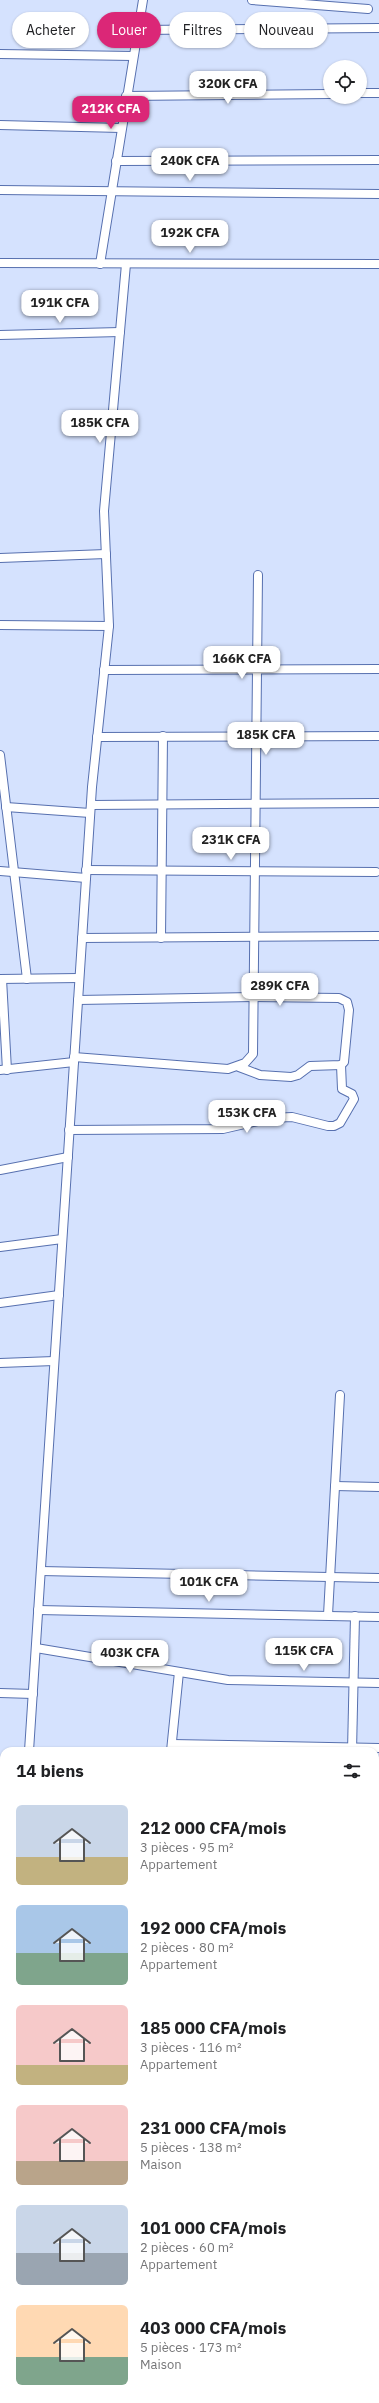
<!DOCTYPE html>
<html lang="fr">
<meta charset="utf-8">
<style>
body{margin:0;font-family:"IBM Plex Sans",sans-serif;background:#f2f2f2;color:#202124;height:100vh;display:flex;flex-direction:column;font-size:15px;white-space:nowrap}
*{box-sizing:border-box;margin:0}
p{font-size:13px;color:#757577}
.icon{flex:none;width:22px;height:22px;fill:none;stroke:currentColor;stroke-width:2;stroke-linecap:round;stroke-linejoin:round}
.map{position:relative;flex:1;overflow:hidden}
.drawer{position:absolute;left:0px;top:1747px;width:379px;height:656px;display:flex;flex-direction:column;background:#fff;border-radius:12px 12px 0 0;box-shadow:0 1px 3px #0004}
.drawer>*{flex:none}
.guide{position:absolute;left:12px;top:12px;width:355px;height:36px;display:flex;gap:8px}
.buttons{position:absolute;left:323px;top:60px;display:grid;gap:8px}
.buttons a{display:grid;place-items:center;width:44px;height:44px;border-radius:50%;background:#fff;box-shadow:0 1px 3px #0004;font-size:20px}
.price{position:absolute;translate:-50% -34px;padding:0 9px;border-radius:8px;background:#fff;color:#222;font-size:13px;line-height:26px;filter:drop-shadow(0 1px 2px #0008)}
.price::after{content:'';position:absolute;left:50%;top:24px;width:12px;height:9px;margin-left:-6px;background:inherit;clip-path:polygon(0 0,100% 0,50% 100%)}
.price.on{background:#db2777;color:#fff}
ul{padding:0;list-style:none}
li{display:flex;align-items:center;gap:12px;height:100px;padding:0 16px}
li span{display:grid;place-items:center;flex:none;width:112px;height:80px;border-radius:6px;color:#555}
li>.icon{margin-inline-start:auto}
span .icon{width:48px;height:48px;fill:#fffc;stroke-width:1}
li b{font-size:17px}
h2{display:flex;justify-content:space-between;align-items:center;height:48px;padding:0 16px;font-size:17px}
.chip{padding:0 14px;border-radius:18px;background:#fff;box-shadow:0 1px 3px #0004;font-size:14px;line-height:36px}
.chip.on{background:#db2777;color:#fff}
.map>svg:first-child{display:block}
</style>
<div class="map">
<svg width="379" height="2403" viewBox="0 0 379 2403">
<rect width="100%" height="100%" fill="#d5e2fe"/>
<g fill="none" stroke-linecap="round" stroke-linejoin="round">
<g stroke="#5770af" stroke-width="10">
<g id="street">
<path d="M252,0L368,9"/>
<path d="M137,30L379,28"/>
<path d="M0,54L133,56"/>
<path d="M360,93H379"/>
<path d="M126,96L330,94"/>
<path d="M0,125L121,128"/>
<path d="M116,161L379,160"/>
<path d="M0,190L379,194"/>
<path d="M0,263L379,264"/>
<path d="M100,264L143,0"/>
<path d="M0,335L120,332"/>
<path d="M0,558L106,554"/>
<path d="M0,625L109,626"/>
<path d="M104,670L379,669"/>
<path d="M97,737L379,736"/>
<path d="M0,755L27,979"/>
<path d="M91,805L379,803"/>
<path d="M6,807L90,813"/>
<path d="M86,870L376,872"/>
<path d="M0,871L86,878"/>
<path d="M82,938L378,936"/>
<path d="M161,938L163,736"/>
<path d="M0,979L79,978"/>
<path d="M2,979L7,1070"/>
<path d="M78,1000L253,997L339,998L347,1002L349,1010L344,1062L341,1065L310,1066L298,1075L291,1077L260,1075L239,1067"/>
<path d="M74,1057L228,1069L245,1063L253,1054L258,575"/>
<path d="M0,1070L74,1062"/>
<path d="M69,1130L223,1129L271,1118L292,1117L328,1126H334L340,1123L354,1099L352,1094L342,1089L341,1065"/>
<path d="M0,1170L68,1157"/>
<path d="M0,1247L62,1239"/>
<path d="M0,1303L59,1295"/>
<path d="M0,1363L54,1361"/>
<path d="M335,1486L379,1487"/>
<path d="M41,1571L379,1578"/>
<path d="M38,1610L379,1617"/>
<path d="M328,1615L340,1395"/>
<path d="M36,1648L228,1680L379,1683"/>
<path d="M0,1693L33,1694"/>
<path d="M172,1744L379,1748"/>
<path d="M29,1751L92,787L109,626L104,511L126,264"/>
<path d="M171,1751L179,1672"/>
<path d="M352,1751L355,1616"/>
<path d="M0,1812H4"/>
<path d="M375,1812H379"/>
<path d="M375,1850H379"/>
<path d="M0,1961L4,1962"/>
<path d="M375,1968H379"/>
<path d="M375,2005H379"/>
<path d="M0,2025L4,2026"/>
<path d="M0,2092L4,2093"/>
<path d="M0,2195L4,2138"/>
</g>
</g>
<use href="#street" stroke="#fff" stroke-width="8"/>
</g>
</svg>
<div class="buttons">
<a><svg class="icon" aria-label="locate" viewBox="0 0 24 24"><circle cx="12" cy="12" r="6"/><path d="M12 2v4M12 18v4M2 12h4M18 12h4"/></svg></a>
</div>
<b class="price" style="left:228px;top:105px">320K CFA</b>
<b class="price on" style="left:111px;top:130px">212K CFA</b>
<b class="price" style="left:190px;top:182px">240K CFA</b>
<b class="price" style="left:190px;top:254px">192K CFA</b>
<b class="price" style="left:60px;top:324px">191K CFA</b>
<b class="price" style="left:100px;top:444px">185K CFA</b>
<b class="price" style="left:242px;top:680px">166K CFA</b>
<b class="price" style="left:266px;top:756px">185K CFA</b>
<b class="price" style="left:231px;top:861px">231K CFA</b>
<b class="price" style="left:280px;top:1007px">289K CFA</b>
<b class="price" style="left:247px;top:1134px">153K CFA</b>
<b class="price" style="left:209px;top:1603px">101K CFA</b>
<b class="price" style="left:304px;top:1672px">115K CFA</b>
<b class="price" style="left:130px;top:1674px">403K CFA</b>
<div class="guide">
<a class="chip">Acheter</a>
<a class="chip on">Louer</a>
<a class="chip">Filtres</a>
<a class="chip">Nouveau</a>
</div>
<section class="drawer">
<h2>14 biens<svg class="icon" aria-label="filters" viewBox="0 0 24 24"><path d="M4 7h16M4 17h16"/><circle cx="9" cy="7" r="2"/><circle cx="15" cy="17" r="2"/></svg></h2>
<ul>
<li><span style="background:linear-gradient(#c9d6e8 65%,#c2b280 0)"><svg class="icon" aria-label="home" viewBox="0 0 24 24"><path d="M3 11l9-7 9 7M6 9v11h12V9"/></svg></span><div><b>212 000 CFA/mois</b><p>3 pièces · 95 m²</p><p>Appartement</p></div></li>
<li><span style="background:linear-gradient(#a9c7e8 60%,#7fa58c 0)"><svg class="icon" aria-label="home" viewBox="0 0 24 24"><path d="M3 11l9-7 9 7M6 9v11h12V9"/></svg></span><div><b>192 000 CFA/mois</b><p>2 pièces · 80 m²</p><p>Appartement</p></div></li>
<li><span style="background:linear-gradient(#f6c9c9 75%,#c2b280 0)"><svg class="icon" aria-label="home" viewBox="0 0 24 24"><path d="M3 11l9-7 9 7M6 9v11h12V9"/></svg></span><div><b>185 000 CFA/mois</b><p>3 pièces · 116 m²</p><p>Appartement</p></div></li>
<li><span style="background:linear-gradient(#f6c9c9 70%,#b9a48a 0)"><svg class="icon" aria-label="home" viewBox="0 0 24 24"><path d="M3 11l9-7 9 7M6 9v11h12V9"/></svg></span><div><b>231 000 CFA/mois</b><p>5 pièces · 138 m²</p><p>Maison</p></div></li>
<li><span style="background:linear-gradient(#c9d6e8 60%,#9aa5b1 0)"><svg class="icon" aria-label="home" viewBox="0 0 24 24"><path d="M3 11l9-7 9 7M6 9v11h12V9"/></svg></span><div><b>101 000 CFA/mois</b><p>2 pièces · 60 m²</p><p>Appartement</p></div></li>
<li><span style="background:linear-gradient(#ffd9b3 65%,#7fa58c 0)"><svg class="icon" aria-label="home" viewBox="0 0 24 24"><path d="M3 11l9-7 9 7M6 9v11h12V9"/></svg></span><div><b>403 000 CFA/mois</b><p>5 pièces · 173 m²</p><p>Maison</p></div></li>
</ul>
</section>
</div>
